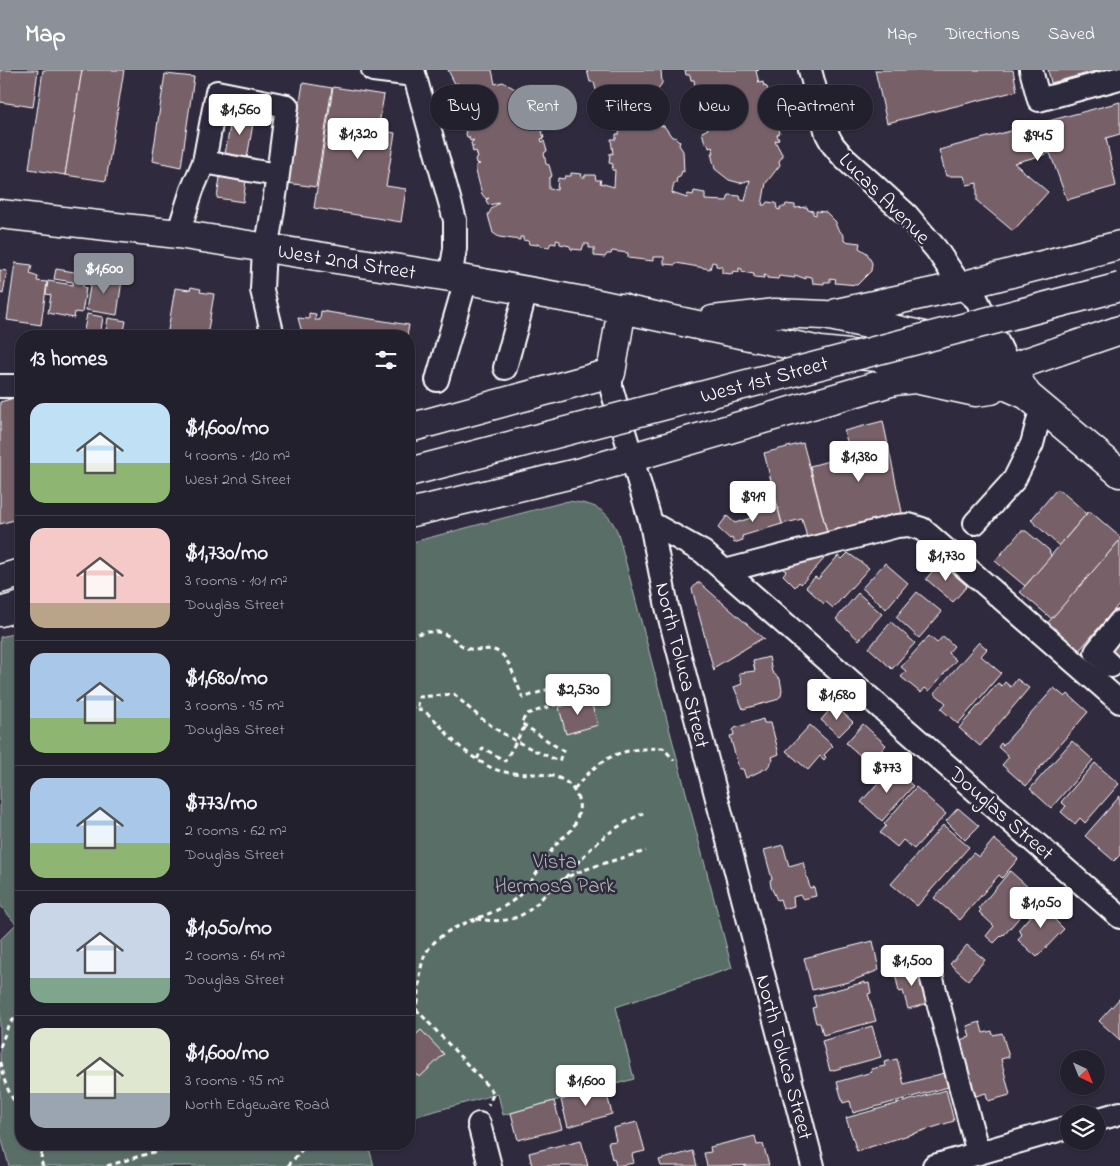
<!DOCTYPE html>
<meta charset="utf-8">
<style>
body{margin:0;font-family:"Indie Flower",sans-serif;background:#2f2d3a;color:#f1f3f6;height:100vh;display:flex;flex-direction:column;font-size:19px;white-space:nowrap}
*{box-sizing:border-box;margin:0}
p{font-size:16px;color:#a3a3aa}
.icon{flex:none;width:28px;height:28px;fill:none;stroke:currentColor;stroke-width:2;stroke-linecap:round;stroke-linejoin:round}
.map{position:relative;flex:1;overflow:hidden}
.panel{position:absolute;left:15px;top:260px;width:400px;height:820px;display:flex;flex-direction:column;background:#23202e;border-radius:20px;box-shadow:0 1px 4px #0004,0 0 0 1px #403e4a}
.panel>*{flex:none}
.banner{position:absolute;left:430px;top:15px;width:475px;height:45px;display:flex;gap:10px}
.needle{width:32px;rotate:137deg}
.controls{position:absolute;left:1060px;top:980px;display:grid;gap:10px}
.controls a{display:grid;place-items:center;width:45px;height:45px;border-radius:50%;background:#23202e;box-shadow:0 1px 4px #0004,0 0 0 1px #403e4a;font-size:25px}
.price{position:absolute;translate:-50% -42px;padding:0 11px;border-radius:5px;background:#fff;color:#222;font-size:16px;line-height:32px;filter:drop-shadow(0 1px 2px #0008)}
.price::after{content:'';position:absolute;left:50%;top:30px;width:15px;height:11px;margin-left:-8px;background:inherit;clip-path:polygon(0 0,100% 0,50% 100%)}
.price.current{background:#8c9099;color:#fff}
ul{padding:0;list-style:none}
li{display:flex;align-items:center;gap:15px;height:125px;padding:0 15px}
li+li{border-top:1px solid #403e4a}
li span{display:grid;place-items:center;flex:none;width:140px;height:100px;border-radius:15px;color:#555}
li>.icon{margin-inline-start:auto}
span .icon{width:60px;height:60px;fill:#fffc;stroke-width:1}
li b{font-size:21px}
h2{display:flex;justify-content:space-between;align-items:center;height:60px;padding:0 15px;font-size:21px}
.tag{padding:0 18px;border-radius:22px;background:#23202e;box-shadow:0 1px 4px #0004,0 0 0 1px #403e4a;font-size:18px;line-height:45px}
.tag.current{background:#8c9099;color:#fff}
header{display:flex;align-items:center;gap:30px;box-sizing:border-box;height:70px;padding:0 25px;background:#8c9099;color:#fff}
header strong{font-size:24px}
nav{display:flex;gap:28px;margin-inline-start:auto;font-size:18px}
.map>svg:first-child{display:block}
</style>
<header>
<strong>Map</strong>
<nav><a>Map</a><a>Directions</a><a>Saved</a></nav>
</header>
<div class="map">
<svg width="1120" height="1096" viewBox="0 0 1120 1096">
<rect width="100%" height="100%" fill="#2f2a3d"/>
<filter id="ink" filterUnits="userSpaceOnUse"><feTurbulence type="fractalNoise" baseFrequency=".02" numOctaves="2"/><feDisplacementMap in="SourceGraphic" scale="10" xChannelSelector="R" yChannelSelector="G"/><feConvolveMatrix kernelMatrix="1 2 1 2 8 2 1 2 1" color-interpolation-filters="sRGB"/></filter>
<g filter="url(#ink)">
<g fill="#5a6e67" stroke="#acb6b3">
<path d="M568,431C594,434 607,438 618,463L732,898L616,937L634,1009L503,1045L498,1024L409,1048V473Z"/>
<path d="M21,562V1074H368L374,1096H9L0,1063V870L16,854L0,835V567Z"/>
</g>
<g fill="#786069" stroke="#fff">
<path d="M0,0H38L33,37L0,32Z"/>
<path d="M43,0H82L65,105L29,99Z"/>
<path d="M82,0H124L106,111L65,105Z"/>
<path d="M448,0H492L495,14L503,12L515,19L519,17L531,27L537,58H541L544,68L541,69L542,72L544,71L547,81L544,83L546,94L549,95L552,106L549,108V119L557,120L558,108L564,109L565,106H571V103L582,104L581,107H585V105H595L596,110H601L600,113L614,117L615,100H612L613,94L609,93L610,83L613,84L611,69H616V64H619L620,57L636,59L632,34L623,37L603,27L602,23L596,20L594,12H590L587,0H661L662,13L657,22L653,23L648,30L640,32L645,53L664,56L672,67H675L680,72L679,75L683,81L684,102L682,101L680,107L677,108L676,113H674L672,123L687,128L688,124L693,125L694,121L705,123V130L727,131L729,125L740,126L741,130L745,131L750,110L740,113L729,110L715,99L711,83H714L712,77L709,78L708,74L705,73L702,62L708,59L705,49L703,50L701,44L698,45L697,40H693L690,29L696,27L694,10H691L690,5H686L685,0H759L756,1L759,13L763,12L764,16L767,17L770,26L768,27L771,30L774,40L771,42L772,46L769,47L770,53H777L780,63L777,65L779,70L775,71L783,86L779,91L780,95L766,113L762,135H765L767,132L776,133L777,139L780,140V137H785L786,134L795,135V138L807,137L808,140L813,141V144L816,145V141L826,142L836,152V156L844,166V171L860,173L859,178L867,183L872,193L871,201L857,215L835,213L836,209L830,208V212H824V214L813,213L812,207L806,206V209L795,205V208L779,206L778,209L767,208V206L764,205V208L754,207V204L742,202V199L739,198V202L733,201L732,204L722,203V197L716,196V193L712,192L710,199L676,193L675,195L664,194V187H653V191L628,188V183L612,181L611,184H607L605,187L594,186V178H589V174H584L582,180L571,179L570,176L560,174V171L556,170V174L551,173L549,177L540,176L538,173V175L529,174L528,171L523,170V167H520V170L499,167L493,163L488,145L492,138L499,133L488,135L486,130L489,128L486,129L482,124L476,101V95L480,94L476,93L475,89L478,88L476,81L473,82L472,78L474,76L472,77L471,73L474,70L470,71L469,67H467L460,43L462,42L461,37H464L461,36L460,32L463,31H460L458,27L461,26L455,15L458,13L455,14Z"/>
<path d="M875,0H1013L1017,21L887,53Z"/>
<path d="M1048,0H1099L1051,13Z"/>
<path d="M165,4L194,7L181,97L152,91Z"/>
<path d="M303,13L332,18L316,117L287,113Z"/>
<path d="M333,17L384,25L378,60L395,63L386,116L406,119L401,152L314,138Z"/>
<path d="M1120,32V64L1106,68L1116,116L1067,130L1050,83L1014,93L1048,122L1013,161L977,131V113L967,115L964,106H946L939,80Z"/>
<path d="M232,45L254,48L247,88L225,84Z"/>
<path d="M220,107L246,111L243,132L217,128Z"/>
<path d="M15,193L32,195L30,204L38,207L37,211L47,212L41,255L7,250Z"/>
<path d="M56,199L87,204L86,214H83V217L86,218L82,243L75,242L74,248L48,243L51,225L46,224L48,211L73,215V212L54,209Z"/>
<path d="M0,200L7,201L3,224L0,223Z"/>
<path d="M92,205L122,210L117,245L86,240Z"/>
<path d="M191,217L201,219L200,222L214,224L207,266H167L175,218L190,220Z"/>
<path d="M321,241L409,255L407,266H303L298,248L309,249V243L316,244L315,250H320Z"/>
<path d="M87,244L103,247L100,266H83Z"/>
<path d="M108,248L126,251L123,266H105Z"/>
<path d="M21,326V448L0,454V332Z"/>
<path d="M883,351L903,447L828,466L810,396L851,385L844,361Z"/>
<path d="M803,373L828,466L808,471L802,449L782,454L764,383Z"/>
<path d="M1056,420L1061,421L1083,440L1086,445L1088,442L1059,476L1031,450Z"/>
<path d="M775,428L782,454L742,466L743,470L734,473L732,468L730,469L718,458L727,446L735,453L757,446L756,443L766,440L763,431Z"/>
<path d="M1088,442H1091L1120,467V470L1052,549L1020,522Z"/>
<path d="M1021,461H1026L1049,480L1051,486L1025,516L995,491Z"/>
<path d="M1120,470V533L1077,583L1045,556Z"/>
<path d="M848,483L869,498L833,538L826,532L824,534L806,517L815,507L818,509L838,486L842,489Z"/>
<path d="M822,487L824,489L801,514L799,512L795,517L783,505L786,501L783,499L786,495Z"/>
<path d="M940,492L967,516L953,532L926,509Z"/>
<path d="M885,493L908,513L886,539L862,518Z"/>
<path d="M697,513H700L765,570L761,569L715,597L714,601L692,519Z"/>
<path d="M917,522L942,542L919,568L896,547Z"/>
<path d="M858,523L882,544L859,570L836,549Z"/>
<path d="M891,552L915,573L892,599L869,578Z"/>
<path d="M1120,565V589L1108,578Z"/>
<path d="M929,566L937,573L943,566L954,576L948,583L956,590L929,621L925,618L921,623L901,607L906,601L901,597Z"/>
<path d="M979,572L987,579L981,586L1001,603L958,654L941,639L946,633L934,623Z"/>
<path d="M769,587L772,602L780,609L782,620L781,626L776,630L743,639L734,617L742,614L739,603L755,601L753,591Z"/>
<path d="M1017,609L1029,618L980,676L959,658L998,613L1002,616L1005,612L1011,617Z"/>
<path d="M1054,618L1065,627L1068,624L1088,642L1035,703L1036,704L1026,716L1002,695L1009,687L998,677L1001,673L1003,675Z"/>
<path d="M590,629L598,655L566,664L559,637Z"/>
<path d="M834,635L853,652L839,666L821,650Z"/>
<path d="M763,649L764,653H771L779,684L772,687L773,690L767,698L746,708L743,699H739L730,666L734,665L733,660L735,658Z"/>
<path d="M863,654L886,675L870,694L846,673Z"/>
<path d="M810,655L833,676L824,685L826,687L824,690L820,686L808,700L786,681Z"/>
<path d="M1072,671L1093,690L1051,738L1030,719Z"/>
<path d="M1095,693L1119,714L1085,753L1080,748L1075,754L1061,742L1066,736L1061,732Z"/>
<path d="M892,697L913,716L882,751L861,732Z"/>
<path d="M916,717L946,744L914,779L903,770L897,777L880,763L886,756L884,754Z"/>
<path d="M1120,726V785L1114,791L1085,766Z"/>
<path d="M958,738L979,756L965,770L946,751Z"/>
<path d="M943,755L969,777L917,836L891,814Z"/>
<path d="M994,769L1018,789L1002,808L999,805L960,850L934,828L973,783L979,787Z"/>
<path d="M783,775L789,796L803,792L810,818L814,817L816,826L803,829L800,825L793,827L794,836L783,839L780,829L777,830L771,817L770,810L772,809L764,780Z"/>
<path d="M1010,801L1038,826L1004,865L1003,864L994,873L986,866L994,856L979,842L981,840L979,838Z"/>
<path d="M1053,829L1063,838L1054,849L1064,859L1037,887L1018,870L1022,864L1018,860L1039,836L1044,840Z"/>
<path d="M873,871L879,900L849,912L812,920L804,888Z"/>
<path d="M967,875L985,890L968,910L950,894Z"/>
<path d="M919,896L929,933L908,939L903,921L899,922L895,903Z"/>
<path d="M865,912V914L869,913L871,923L868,924L876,951L823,965L820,953H816L812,938L816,937L813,926Z"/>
<path d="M1120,928V970L1099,951Z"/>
<path d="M980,952L983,963L992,961L993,965L1002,963L1009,987L1001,989L1010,1025L988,1031L986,1023L972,1027L956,971L970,967L967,956Z"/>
<path d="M872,956L881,987L830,1001L822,971Z"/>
<path d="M421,960L444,984L420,1007L409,1000V978L412,974L409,971Z"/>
<path d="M897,989L904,1014L944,1003L948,1017L853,1043L850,1031L843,1033L837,1012L872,1002L871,999L885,996L884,992Z"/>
<path d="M605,1017L612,1044L568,1057L561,1030Z"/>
<path d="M946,1020L954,1051L857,1081L846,1048Z"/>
<path d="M554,1031L562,1059L518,1070L511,1043Z"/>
<path d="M637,1052L645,1081L632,1084L634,1093L616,1096L614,1088L612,1089L608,1072L616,1071L613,1058Z"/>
<path d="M755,1066L757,1075L763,1074L769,1095L707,1096L704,1083L711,1082L710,1077Z"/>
<path d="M581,1070L588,1096H532L529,1083Z"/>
<path d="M693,1081L697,1096H661L659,1090Z"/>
</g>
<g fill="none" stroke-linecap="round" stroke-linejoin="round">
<g stroke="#fff" stroke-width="26">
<g id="minor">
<path d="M373,0L414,5"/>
<path d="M413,0L455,150V179L450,207"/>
<path d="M810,0L827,64L833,75L844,88L907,145L936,179L961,216L977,230L1010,298"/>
<path d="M1031,0L1039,30L1120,8"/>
<path d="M178,164L192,120L204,92"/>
<path d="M264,178L262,220L273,266"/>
<path d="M266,178C276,131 280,84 287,36L217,22L204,92L277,105"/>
<path d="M505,298L526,221"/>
<path d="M611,303V317L651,453L667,537L813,1096"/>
<path d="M437,310L466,210"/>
<path d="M0,316H21"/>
<path d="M651,453L703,482L1120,847"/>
<path d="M975,453L1014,410L1032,374L1042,336"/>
<path d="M725,501L897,456L909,455L922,459L1120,632"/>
<path d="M1111,596L1096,582L1120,552"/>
<path d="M928,894L978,1083"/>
<path d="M1096,1050L1120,1043"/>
<path d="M479,1054L490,1096"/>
<path d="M934,1096L1069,1057"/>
</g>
</g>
<g stroke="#fff" stroke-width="31">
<g id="major">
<path d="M0,144L178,164L450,207L589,232L820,281L945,294L984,306L1027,325L1120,403"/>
<path d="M837,243L961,216L1120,175"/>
<path d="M713,250L775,243L825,245L916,264L975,278L1010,298L1026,323"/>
<path d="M995,303L1120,260"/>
<path d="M409,358L611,303L622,238"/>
<path d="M409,443L585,401L894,311L915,309L976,322L991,320"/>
<path d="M0,509L21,503"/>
<path d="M0,542L21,536"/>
</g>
</g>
<g stroke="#fff" stroke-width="3" stroke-dasharray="5 4" stroke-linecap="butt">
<path d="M409,567C422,562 437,558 450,567C457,571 461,577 470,579C483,582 494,574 505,588C513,599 517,615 523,628L549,619L555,635"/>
<path d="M418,637L419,627L454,624C490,659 514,672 559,691L563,681L521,653L527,644L579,627"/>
<path d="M409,638C431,637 442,661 458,675C468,684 480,692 492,698C515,709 547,698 566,712C574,718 581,730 579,741C578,746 575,755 572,759C569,764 562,767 558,772C543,790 533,814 515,829C489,850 452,850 430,877C412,899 427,932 409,952"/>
<path d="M477,689L483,678L505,691L525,656"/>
<path d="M574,719C603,685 618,679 663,678L674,690"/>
<path d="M565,808C593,774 604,763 643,743"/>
<path d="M476,849C505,853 522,851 542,828C549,820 555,813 565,808C590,796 620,789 646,781"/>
<path d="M416,939L494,1023L488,1035"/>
<path d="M0,977L8,956L21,941"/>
<path d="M0,992C3,1010 9,1026 21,1040"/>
<path d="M42,1074L41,1091L43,1096"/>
<path d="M107,1096L180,1074"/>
<path d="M288,1096L307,1074"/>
</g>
<use href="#minor" stroke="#2f2a3d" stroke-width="22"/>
<use href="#major" stroke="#2f2a3d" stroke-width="28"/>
<g stroke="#fff" stroke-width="31" stroke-linecap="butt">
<path id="major-bridge" d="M409,402L1120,217"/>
</g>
<use href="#major-bridge" stroke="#2f2a3d" stroke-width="28"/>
</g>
</g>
<g text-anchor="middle" stroke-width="5" stroke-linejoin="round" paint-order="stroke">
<g font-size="21" fill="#fff" stroke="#2f2a3d">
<text transform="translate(885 128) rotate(45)" y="7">Lucas Avenue</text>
<text transform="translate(347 191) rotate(9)" y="7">West 2nd Street</text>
<text transform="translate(764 309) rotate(-15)" y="7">West 1st Street</text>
<text transform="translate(683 595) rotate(76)" y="7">North Toluca Street</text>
<text transform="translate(1002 743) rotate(41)" y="7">Douglas Street</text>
<text transform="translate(785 987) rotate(75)" y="7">North Toluca Street</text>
</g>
<g font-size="21" fill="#acb6b3" stroke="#2f2a3d">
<text x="555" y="798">Vista<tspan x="555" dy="24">Hermosa Park</tspan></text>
</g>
</g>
</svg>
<div class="controls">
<a><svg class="needle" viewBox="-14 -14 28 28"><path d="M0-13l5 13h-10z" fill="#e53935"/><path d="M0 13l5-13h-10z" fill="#a3a3aa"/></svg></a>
<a><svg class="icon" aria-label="layers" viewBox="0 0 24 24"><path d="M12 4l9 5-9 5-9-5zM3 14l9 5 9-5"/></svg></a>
</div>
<b class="price" style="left:240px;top:66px">$1,560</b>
<b class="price" style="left:358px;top:90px">$1,320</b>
<b class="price" style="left:1038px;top:92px">$945</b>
<b class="price current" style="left:104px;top:225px">$1,600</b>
<b class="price" style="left:859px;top:413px">$1,380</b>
<b class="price" style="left:753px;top:453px">$919</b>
<b class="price" style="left:946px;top:512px">$1,730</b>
<b class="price" style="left:578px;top:646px">$2,530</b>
<b class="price" style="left:837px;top:651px">$1,680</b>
<b class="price" style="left:887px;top:724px">$773</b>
<b class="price" style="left:1041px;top:859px">$1,050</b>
<b class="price" style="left:912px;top:917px">$1,500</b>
<b class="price" style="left:586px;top:1037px">$1,600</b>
<div class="banner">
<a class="tag">Buy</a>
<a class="tag current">Rent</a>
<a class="tag">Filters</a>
<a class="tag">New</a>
<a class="tag">Apartment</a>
</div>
<section class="panel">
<h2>13 homes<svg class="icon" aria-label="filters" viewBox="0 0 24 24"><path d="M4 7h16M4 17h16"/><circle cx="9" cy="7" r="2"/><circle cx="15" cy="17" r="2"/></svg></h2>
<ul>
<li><span style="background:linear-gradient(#bfe0f5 60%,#8fb573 0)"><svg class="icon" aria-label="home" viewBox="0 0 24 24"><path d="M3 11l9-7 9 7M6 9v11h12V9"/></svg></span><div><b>$1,600/mo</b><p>4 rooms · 120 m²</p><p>West 2nd Street</p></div></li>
<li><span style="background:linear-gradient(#f6c9c9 75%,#b9a48a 0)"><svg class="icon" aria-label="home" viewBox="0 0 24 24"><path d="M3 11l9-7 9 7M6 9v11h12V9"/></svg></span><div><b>$1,730/mo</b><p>3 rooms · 101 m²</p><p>Douglas Street</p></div></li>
<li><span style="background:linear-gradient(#a9c7e8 65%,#8fb573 0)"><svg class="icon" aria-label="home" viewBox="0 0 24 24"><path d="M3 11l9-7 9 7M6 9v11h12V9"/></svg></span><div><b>$1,680/mo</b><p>3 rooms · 95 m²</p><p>Douglas Street</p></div></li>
<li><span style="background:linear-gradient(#a9c7e8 65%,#8fb573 0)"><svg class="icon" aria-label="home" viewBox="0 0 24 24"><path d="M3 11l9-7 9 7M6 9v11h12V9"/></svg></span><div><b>$773/mo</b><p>2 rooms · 62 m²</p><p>Douglas Street</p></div></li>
<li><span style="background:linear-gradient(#c9d6e8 75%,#7fa58c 0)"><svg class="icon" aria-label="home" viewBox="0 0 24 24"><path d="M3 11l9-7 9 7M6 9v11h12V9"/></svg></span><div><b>$1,050/mo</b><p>2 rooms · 64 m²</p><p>Douglas Street</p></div></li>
<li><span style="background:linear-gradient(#dfe7d0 65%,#9aa5b1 0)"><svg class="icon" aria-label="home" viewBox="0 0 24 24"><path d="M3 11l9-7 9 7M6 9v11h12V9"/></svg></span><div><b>$1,600/mo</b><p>3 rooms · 95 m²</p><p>North Edgeware Road</p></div></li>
</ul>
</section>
</div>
